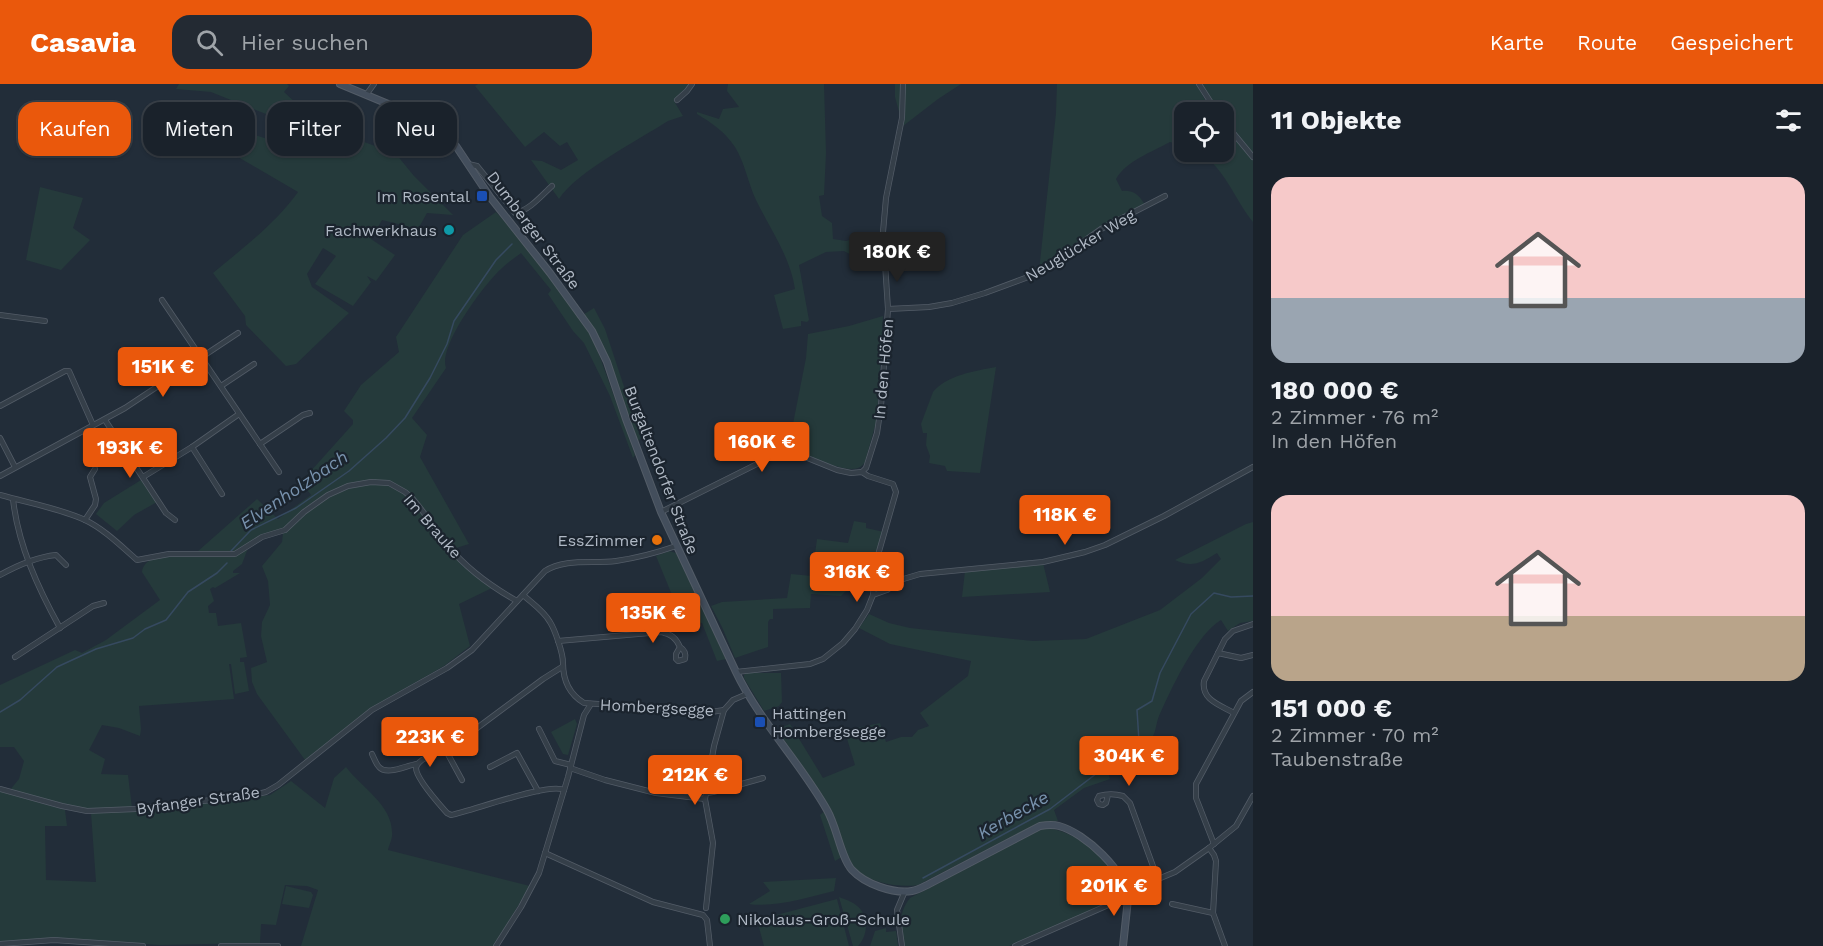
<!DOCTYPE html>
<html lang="de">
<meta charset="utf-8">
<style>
body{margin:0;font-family:"Work Sans",sans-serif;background:#232a33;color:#f1f3f6;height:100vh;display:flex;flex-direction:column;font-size:22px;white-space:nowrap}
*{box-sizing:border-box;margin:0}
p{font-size:20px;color:#9fa4a9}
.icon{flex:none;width:33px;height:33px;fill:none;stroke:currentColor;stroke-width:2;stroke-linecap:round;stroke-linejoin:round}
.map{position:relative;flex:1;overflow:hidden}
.details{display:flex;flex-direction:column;background:#1a222b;width:570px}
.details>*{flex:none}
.guide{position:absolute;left:18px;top:18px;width:570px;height:54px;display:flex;gap:12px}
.controls{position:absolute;left:1174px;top:18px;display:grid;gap:12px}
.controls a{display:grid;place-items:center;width:60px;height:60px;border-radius:12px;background:#1a222b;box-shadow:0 2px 4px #0004,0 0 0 2px #383f47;font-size:30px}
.price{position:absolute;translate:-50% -51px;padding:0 14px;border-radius:6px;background:#ea580c;color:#fff;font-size:20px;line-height:39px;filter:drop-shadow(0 2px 3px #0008)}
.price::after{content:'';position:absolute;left:50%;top:36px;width:18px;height:14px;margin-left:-9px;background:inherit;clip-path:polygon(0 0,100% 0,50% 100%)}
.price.selected{background:#222;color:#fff}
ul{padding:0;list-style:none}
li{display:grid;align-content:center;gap:12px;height:318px;padding:0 18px}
li span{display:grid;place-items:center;height:186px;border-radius:18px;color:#555}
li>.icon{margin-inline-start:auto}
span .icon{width:108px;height:108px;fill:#fffc;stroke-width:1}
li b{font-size:26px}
h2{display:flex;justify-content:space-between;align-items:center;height:72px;padding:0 18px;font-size:26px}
.pill{padding:0 21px;border-radius:18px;background:#1a222b;box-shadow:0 2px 4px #0004,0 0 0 2px #383f47;font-size:21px;line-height:54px}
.pill.selected{background:#ea580c;color:#fff}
header{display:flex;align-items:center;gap:36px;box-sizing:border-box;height:84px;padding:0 30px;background:#ea580c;color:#fff}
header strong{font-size:28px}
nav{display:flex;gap:33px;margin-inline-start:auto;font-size:21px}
.search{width:420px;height:54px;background:#232a33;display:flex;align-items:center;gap:15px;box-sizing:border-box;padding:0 21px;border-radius:18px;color:#9fa4a9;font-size:22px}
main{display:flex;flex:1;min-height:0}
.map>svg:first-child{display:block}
</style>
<header>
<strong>Casavia</strong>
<div class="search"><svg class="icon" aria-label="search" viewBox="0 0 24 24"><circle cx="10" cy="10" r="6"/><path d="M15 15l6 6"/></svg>Hier suchen</div>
<nav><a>Karte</a><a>Route</a><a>Gespeichert</a></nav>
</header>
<main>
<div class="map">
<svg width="1253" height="862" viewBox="0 0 1253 862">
<rect width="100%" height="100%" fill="#222d39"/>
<g fill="#253a3b">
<path d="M179,0H287L289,2L284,8L297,20L281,36L211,8L176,5Z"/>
<path d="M478,0H690L674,17L683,32L668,37C640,55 576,88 559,115L531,76L542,77L561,86L578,76L567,58L560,62L544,48L525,63L475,2Z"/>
<path d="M728,0H824L826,69L824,111L819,112L822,132L832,139L833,155L846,157L857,154L859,175L844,167L826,168L799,181L809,236L807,238L801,237V242L783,245L774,211L795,205C790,172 770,145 756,116C748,99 745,79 735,63C725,48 712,39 697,30V28L719,35L723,25L739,23L727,7Z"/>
<path d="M895,0H961L938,15L903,42L895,13Z"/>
<path d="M1057,0H1197L1204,14L1216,28H1185V62L1170,58C1152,68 1126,77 1116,95L1122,107C1134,106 1139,111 1145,121L1121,132L1039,187L1056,29Z"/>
<path d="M1201,0H1253V70C1243,59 1224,44 1224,28H1219L1207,12Z"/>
<path d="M175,39L236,45L293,63L334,74L343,50L396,70L414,92L453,131L427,129L418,145L382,136L371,155L395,171L376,197L367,192L371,198L353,222L315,200L336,172L323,164L307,190L312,203L349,229L296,280L286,282L246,241L245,232L213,189C243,164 275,140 298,108L214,59L170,51L171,44Z"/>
<path d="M1224,39L1253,71V138C1234,115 1225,83 1198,68H1224Z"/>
<path d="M40,103L83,114L73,144L90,156L61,186L26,176Z"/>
<path d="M496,128L514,148L591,248L635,371L633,374L610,312L584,259L573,247L548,210L551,206L521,169C515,174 508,178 502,184C485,199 438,262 446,284L412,334L427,351L420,373L469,460L453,465L420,420L406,406L388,398L371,397L327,410L289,441L280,447L256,454L240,467L229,470L197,468L257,415L278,435L311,411L301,398L353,340V336L344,327L361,301L399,268L396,253L463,151Z"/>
<path d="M594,224L605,245L641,354L635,360L607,278L581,232Z"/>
<path d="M883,232L877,335L865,378C863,381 861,383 858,384C843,390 804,368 788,365L806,274L808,250L849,242Z"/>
<path d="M996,283L980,389L947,387L945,382L929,379L930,372L926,361L927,349H923L921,340L933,308C947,291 975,287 996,283Z"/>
<path d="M141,396L157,418L134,431L117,447L96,430L104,419Z"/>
<path d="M372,399C421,403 422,437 449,467C461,481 478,492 492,504L459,520L470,562L444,582L371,624L305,676L257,610L252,598L251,584L267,578L261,552L262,538L270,521L268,497L262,482L282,458L283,449L305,429L329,412L348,403Z"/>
<path d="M854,437L866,439V444L884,448L874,476L870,508L849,504L841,512L811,510L810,524L773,525V535H770L768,538V563L735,574L722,543L711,522L722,518L787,514L791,490L812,492L817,455L848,459Z"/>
<path d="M1253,438V537L1240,539L1228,547L1221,536C1196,551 1171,605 1159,632C1156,639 1156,648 1152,654C1144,666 1120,681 1108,688L1110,695L1084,704L1054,726L1058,737L1039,739L918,801C900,804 872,799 857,787C852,782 850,775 847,770L835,777L820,731L829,723L777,645L790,640L823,694L855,681L845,648L847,646L880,639L886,658L901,653H912L918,646L929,642L920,629L968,592L971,577L890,560L859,544L869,530L889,539L910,544L1033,557L1086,555L1160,526L1202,494L1221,475L1217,469C1201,479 1192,484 1175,476L1246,440Z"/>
<path d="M248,464L242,480L233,487V489H240L215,504L213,503L210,505L214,517L208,522L209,529H216L218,542L241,539L247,573L240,574V578H244L249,607L235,610L231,580H229L234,615L139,622L141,645L140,652L119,644L102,641L89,666L105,675L101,690L128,691L132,724L90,725L70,723L10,706L19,695L24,677L14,663H0V601L75,566L82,569L106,556L160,516L142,488C146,460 212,474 231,473C237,473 243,468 248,464Z"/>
<path d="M669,467L676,469L726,575L717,577L702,539L681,537L682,529L678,517L672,511L656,472Z"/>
<path d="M1043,479L1050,508L962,513L965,487Z"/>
<path d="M746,589H781L782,618L779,622L764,627L744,594V591Z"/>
<path d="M575,635L577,640L568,671L563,670L551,648Z"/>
<path d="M346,683C361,703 392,721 392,748C393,754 389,761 388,766L530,802L494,862H301L318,806L307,802L285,801L276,841L261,840L260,859L160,861L95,857L0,858V707L65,726L67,742H45L46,796L96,798L91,729L153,725L270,711L291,697L325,724L334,694Z"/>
<path d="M1044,744C1078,745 1116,781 1123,813L1009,862H904C901,843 897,831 910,814Z"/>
<path d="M836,794L834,807C809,813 774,824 749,820L770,807L763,798Z"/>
<path d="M286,802L311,808L313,811L309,824L282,820Z"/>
<path d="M839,813C847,816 856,819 861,826C869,836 867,853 858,862H853Z"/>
<path d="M837,815L849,862H764L757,836Z"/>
<path d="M886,844V848L896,847L898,862H870L875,847Z"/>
</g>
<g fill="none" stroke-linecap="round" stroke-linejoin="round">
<g stroke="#364a60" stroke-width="1.5">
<path d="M231,467L251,446L296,424L349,387L386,354L405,334L430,294L447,260L454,237L496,176L512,160"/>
<path d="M0,628L20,616L57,583L96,565L133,554L145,545L166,536L188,508L217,489L227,479"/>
<path d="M923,794L1050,725L1139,657L1137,626L1152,617L1160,589L1191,530L1214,509L1231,513L1253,512"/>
</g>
<g stroke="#535c67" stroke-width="6">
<g id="street">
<path d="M1199,0L1217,28"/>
<path d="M366,11L374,0"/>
<path d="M677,16L687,7L692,0"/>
<path d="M1224,38L1253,73"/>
<path d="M468,80L477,82L515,129C529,127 542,111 552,102"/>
<path d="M162,216L279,388"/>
<path d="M888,225L929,223L952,219L985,209L1039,189L1101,145L1165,112"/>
<path d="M0,231L45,237"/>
<path d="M221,302L254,280"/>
<path d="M0,322L65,287H69L93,341"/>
<path d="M105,336L166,429L175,436"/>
<path d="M0,354L15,383"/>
<path d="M260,360L303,331L310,329"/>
<path d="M192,363L222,410"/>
<path d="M862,388L866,384L877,349L881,322L888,225L883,148L886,114L902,34L903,0"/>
<path d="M0,392L125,324L238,249"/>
<path d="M143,393L192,363L239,330"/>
<path d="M0,411C28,419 59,424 85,436C104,445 121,462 137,476L169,470H235L262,453L285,446L304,428L328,411L348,402L371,398L389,399L405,408L412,414C425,429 436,446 448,462C467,485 492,503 517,517"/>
<path d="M13,415C18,461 38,504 60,544"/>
<path d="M661,428L783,367L795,369L837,386L851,389L862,388L868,392L893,400L896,408L876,478L873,511L867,526L855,545L843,559L823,575L810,580L736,588"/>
<path d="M85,436L95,421L96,415L90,393L95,385"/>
<path d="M0,491C18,481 36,473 56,471L66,481"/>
<path d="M523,511C532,519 544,527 550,538C555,546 563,569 563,579C563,595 569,610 584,619L711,628L724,626L733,616L747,610"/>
<path d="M873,511L887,506L900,496L920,490L1043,478L1085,468L1105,461L1164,432L1253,383"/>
<path d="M658,519L672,517L678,529L677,538L665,549"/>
<path d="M558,557L661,548C671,550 676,554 680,563L676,570V575L678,577L685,575C686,570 685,566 680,563"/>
<path d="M1218,569L1241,574L1253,571"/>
<path d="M15,573L93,522L104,519"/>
<path d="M562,583L543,595L473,647L422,676C419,679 417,679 416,684C416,695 440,721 447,729L451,731C472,727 549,698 564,706"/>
<path d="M1234,629C1220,621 1201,616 1204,597L1225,555L1233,547L1253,540"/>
<path d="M539,645L555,677L571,681"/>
<path d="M444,663L462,696"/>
<path d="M372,670C374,674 376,680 379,683C387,692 407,681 417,680"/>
<path d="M490,683L517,669L538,707"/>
<path d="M570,684L605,696L656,709L705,715"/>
<path d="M0,705L62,722L87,727L136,725L253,711L266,708L278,701L372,626L447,584L472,566L545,487C565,474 593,480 616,477C636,474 656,469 676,462"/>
<path d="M707,709L713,708L763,694"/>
<path d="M1108,711L1106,719L1103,721L1099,720L1097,716L1099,712C1106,710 1116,710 1123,712L1130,719L1158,796"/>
<path d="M1214,760L1196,714V700L1241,617L1253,608"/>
<path d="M1209,764L1214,771L1216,777L1213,829L1225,862"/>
<path d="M545,769L653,818L703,831L707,836L710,862"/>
<path d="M1127,808L1175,788L1209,764L1236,742L1253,712"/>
<path d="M1172,820L1213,829"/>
<path d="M706,824L713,759L705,715L714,662L724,626"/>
<path d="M0,860L54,856L143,862"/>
<path d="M221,862H278"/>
<path d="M496,862L521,823L539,789L568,693L584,631L591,620"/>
<path d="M902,862L897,826L905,807"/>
<path d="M1015,862L1122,815H1128"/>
</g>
</g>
<g stroke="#535c67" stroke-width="8">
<path id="secondary" d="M340,0L405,27L435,44L449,55L456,62L490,113L550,189L592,247L607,278L626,335L661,428L736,588C760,638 800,678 827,726C837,743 841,774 852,786C865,800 893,810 912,807C918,806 923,803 929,800L1040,742C1046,741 1052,740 1059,742C1085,749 1126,787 1128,815L1123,862"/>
</g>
<use href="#street" stroke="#353f49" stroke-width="4.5"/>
<use href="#secondary" stroke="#434e5c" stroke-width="6"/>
</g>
<g fill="#1a4fb4" stroke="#1b242e" stroke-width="2">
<rect x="476" y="106" width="12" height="12" rx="3"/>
<rect x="754" y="632" width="12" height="12" rx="3"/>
</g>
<circle fill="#0f9aa8" stroke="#1b242e" stroke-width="2" cx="449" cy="146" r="6"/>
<circle fill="#e8710a" stroke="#1b242e" stroke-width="2" cx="657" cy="456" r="6"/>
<circle fill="#2e9e5b" stroke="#1b242e" stroke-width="2" cx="725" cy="835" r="6"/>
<g text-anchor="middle" stroke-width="4.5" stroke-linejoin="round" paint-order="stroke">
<g font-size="16" fill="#b0b9c5" stroke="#1b242e" text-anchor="end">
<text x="470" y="118">Im Rosental</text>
<text x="437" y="152">Fachwerkhaus</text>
<text x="645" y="462">EssZimmer</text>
<text x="772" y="635" text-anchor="start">Hattingen<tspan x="772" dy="18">Hombergsegge</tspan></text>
<text x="737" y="841" text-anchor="start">Nikolaus-Groß-Schule</text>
</g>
<g font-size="16" fill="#b0b9c5" stroke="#1b242e">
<text transform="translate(534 146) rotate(53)" y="6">Dumberger Straße</text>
<text transform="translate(1080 161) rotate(-31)" y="6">Neuglücker Weg</text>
<text transform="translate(883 285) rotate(-85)" y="6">In den Höfen</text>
<text transform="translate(662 386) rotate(69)" y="6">Burgaltendorfer Straße</text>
<text transform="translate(433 442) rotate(49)" y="6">Im Brauke</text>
<text transform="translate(657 623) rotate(3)" y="6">Hombergsegge</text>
<text transform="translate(198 716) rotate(-8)" y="6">Byfanger Straße</text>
</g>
<g font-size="18" font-style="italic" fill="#7892ad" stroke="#1b242e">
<text transform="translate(294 406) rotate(-34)" y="6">Elvenholzbach</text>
<text transform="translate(1013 731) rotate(-30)" y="6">Kerbecke</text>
</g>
</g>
</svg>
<div class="controls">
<a><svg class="icon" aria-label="locate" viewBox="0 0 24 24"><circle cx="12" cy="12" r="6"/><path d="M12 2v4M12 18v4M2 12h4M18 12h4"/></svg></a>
</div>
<b class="price selected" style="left:897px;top:199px">180K €</b>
<b class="price" style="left:163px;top:314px">151K €</b>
<b class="price" style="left:762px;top:389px">160K €</b>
<b class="price" style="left:130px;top:395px">193K €</b>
<b class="price" style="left:1065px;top:462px">118K €</b>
<b class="price" style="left:857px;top:519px">316K €</b>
<b class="price" style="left:653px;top:560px">135K €</b>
<b class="price" style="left:430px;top:684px">223K €</b>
<b class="price" style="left:1129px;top:703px">304K €</b>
<b class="price" style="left:695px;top:722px">212K €</b>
<b class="price" style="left:1114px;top:833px">201K €</b>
<div class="guide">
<a class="pill selected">Kaufen</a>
<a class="pill">Mieten</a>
<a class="pill">Filter</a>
<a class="pill">Neu</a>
</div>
</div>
<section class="details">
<h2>11 Objekte<svg class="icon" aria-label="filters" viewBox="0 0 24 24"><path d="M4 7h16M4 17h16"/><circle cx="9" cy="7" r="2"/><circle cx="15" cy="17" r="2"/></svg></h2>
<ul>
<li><span style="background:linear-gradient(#f6c9c9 65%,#9aa5b1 0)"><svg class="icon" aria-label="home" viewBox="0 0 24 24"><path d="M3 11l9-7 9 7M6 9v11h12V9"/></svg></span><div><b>180 000 €</b><p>2 Zimmer · 76 m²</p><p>In den Höfen</p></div></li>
<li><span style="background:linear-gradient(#f6c9c9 65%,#b9a48a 0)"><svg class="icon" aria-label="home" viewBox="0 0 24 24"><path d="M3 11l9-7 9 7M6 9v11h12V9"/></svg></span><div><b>151 000 €</b><p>2 Zimmer · 70 m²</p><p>Taubenstraße</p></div></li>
</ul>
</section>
</main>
